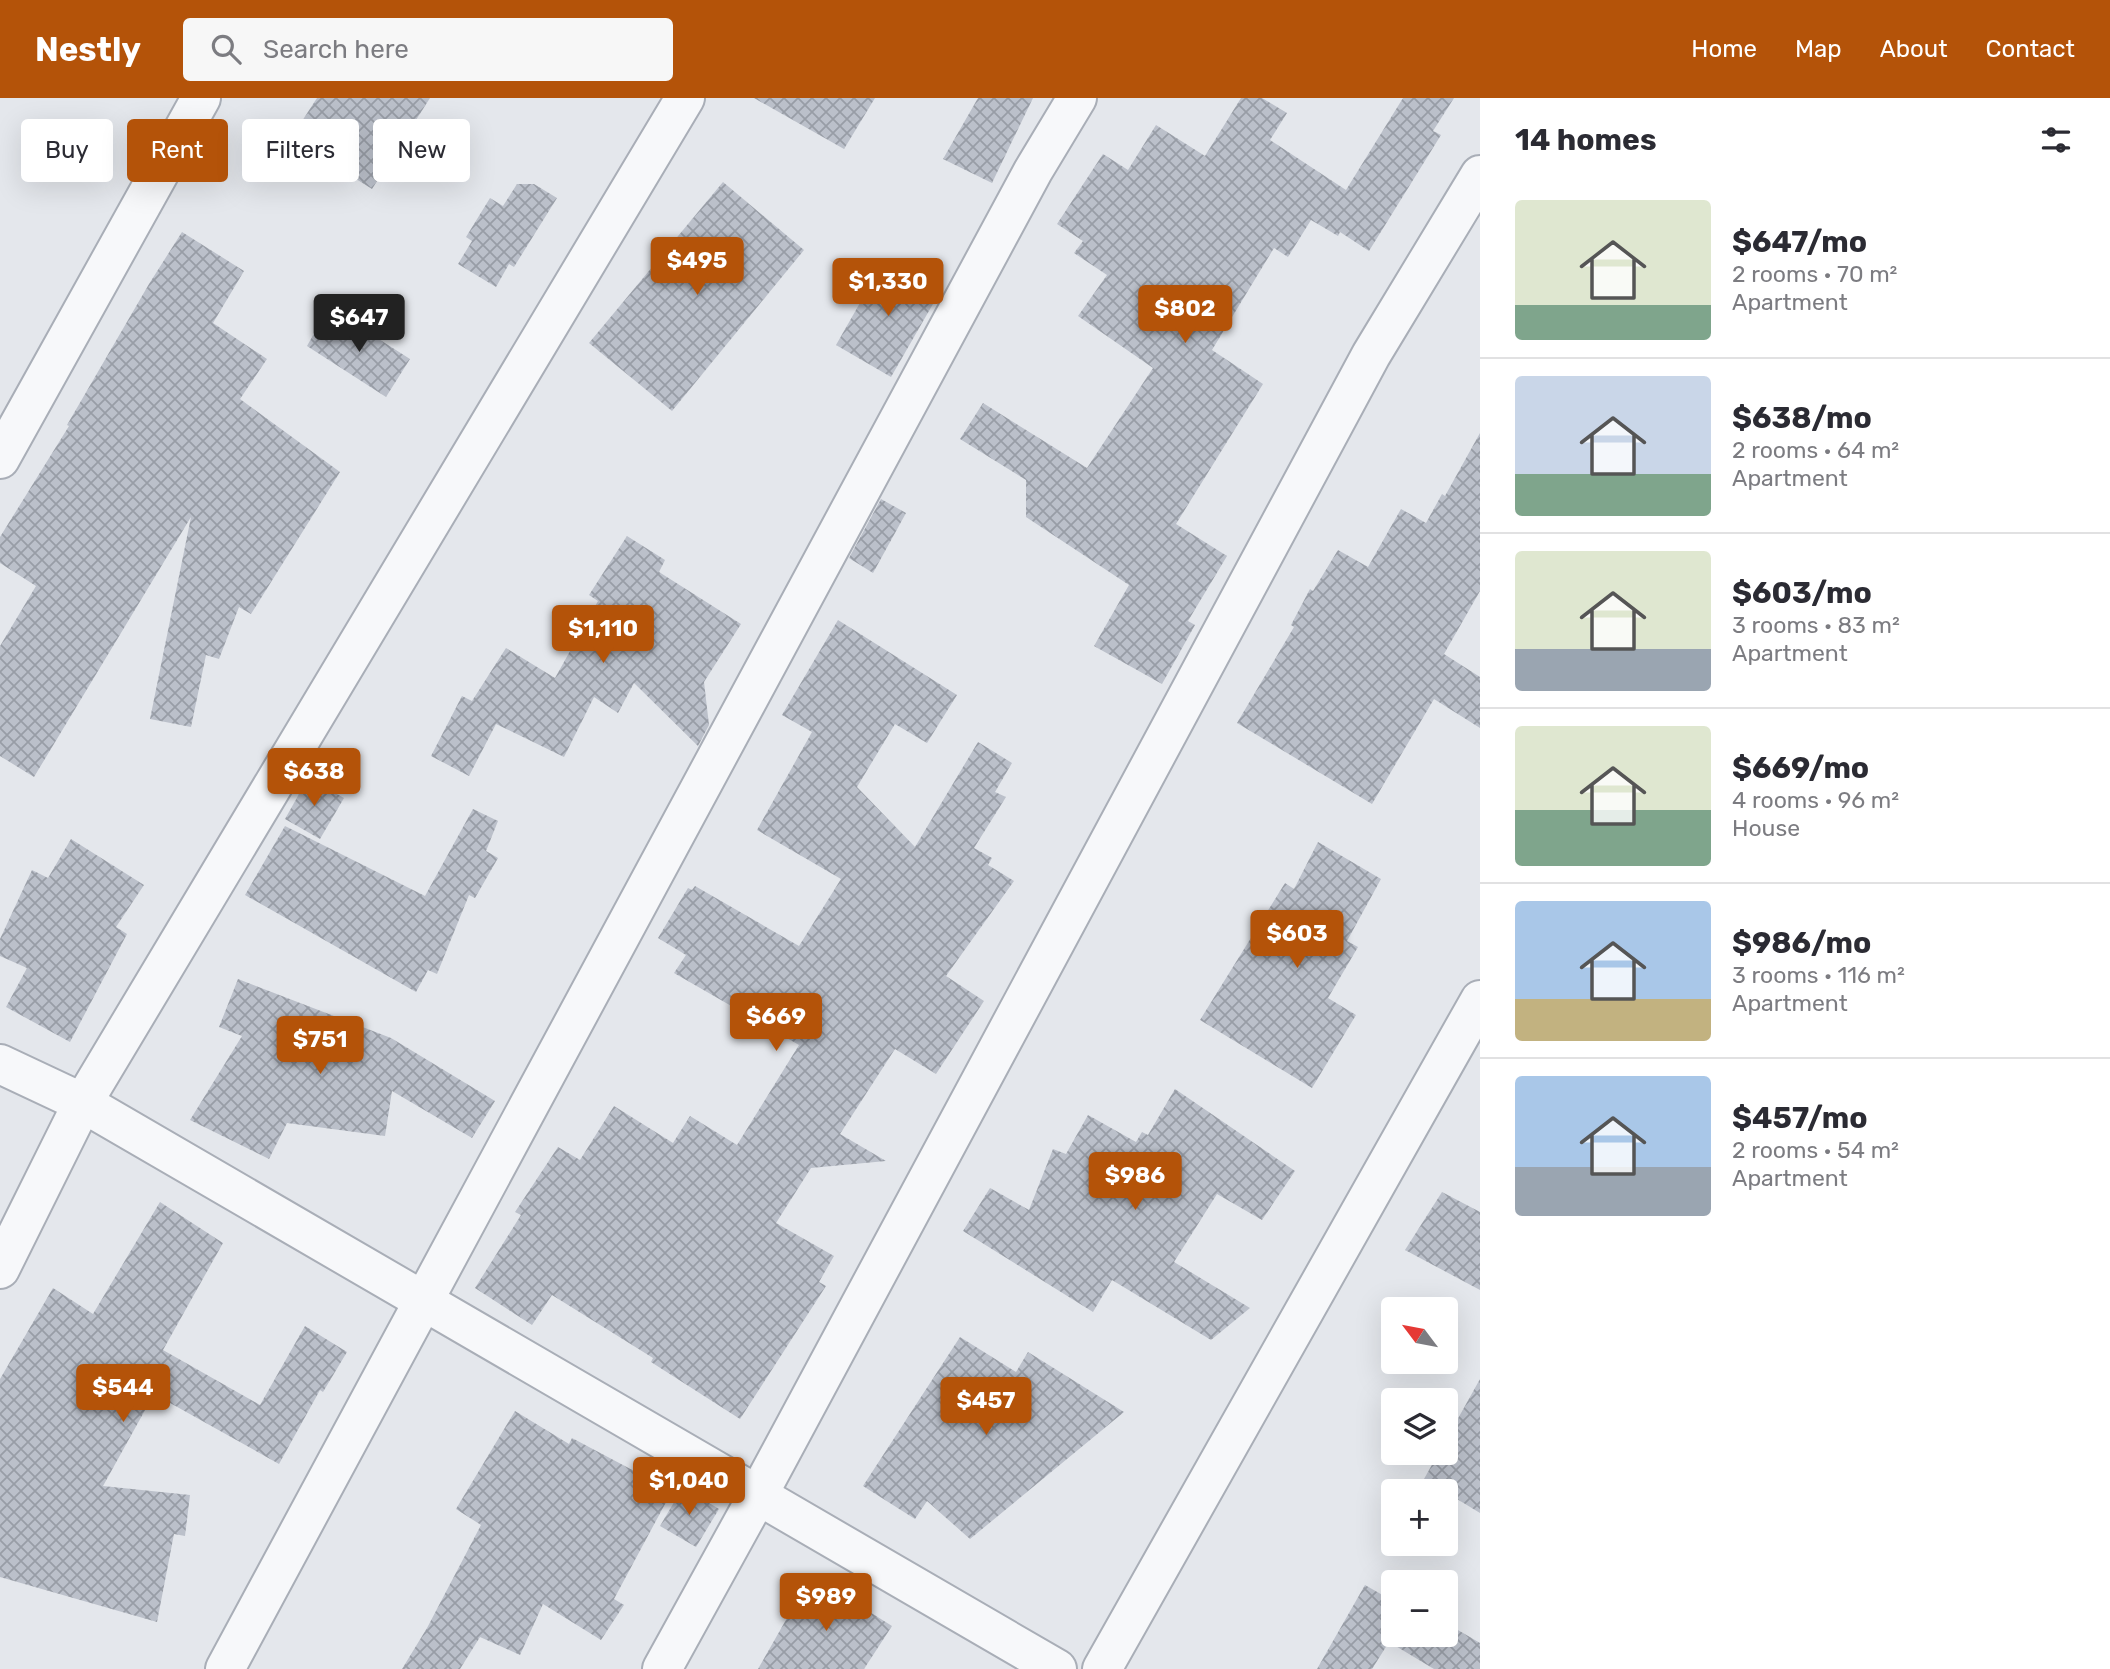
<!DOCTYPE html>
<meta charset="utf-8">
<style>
body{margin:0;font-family:Rubik,sans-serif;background:#f7f7f7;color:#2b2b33;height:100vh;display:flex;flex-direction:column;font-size:26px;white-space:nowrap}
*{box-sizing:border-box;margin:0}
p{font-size:23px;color:#7c7c81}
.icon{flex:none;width:38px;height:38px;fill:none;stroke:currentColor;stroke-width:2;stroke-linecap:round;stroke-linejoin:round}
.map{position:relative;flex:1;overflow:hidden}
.side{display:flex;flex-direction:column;background:#fff;width:630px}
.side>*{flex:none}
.banner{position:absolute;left:21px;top:21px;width:665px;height:63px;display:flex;gap:14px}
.needle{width:46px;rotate:302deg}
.fabs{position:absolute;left:1381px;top:1199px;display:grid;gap:14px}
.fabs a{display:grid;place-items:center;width:77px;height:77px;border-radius:7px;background:#fff;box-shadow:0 7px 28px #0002;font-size:35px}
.price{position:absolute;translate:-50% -60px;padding:0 16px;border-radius:7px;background:#b45309;color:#fff;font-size:23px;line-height:46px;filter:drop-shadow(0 2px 4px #0008)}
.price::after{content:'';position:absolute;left:50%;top:42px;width:21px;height:16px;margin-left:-10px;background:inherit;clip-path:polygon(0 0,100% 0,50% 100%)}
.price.current{background:#222;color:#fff}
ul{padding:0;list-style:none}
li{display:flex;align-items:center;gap:21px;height:175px;padding:0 35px}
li+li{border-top:2px solid #e1e1e2}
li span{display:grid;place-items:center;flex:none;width:196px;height:140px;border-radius:7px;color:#555}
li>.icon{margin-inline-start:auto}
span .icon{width:84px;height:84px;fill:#fffc;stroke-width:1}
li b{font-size:30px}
h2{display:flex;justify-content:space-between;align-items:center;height:84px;padding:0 35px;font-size:30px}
.pill{padding:0 24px;border-radius:7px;background:#fff;box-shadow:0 7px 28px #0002;font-size:24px;line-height:63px}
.pill.current{background:#b45309;color:#fff}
header{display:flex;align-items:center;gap:42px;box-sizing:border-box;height:98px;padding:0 35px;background:#b45309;color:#fff}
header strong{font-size:33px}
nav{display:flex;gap:38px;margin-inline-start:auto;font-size:24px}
.search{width:490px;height:63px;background:#f7f7f7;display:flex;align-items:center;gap:18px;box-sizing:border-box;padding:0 24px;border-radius:7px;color:#7c7c81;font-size:26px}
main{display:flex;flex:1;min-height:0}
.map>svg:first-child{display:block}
</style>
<header>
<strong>Nestly</strong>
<div class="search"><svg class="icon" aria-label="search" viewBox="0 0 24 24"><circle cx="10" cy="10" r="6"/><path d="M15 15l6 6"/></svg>Search here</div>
<nav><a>Home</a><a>Map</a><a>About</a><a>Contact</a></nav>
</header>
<main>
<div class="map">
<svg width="1480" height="1571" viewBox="0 0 1480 1571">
<defs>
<pattern id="building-cross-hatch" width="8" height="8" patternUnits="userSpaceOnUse" patternTransform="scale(1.75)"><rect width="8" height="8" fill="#bbc0ca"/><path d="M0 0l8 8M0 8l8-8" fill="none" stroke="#989da6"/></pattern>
</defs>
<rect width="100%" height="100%" fill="#e4e7ec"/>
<g fill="url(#building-cross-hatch)">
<path d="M317,0H430L372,91L291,40Z"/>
<path d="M754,0H875L844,51Z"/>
<path d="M978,0H1033L992,85L943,61Z"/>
<path d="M1241,0H1262L1287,15L1270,42L1346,92L1403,0H1454L1433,33L1441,37L1369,153L1340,134L1338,138L1311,122L1288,159L1274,150L1212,252L1263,286L1176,426L1227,458L1188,523L1195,527L1162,586L1094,548L1129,487L1026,419V382L960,341L983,305L1087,370L1153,270L1078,218L1107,177L1074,155L1083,143L1057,126L1103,56L1128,72L1156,27L1205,58Z"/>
<path d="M723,84L804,152L672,313L589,245Z"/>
<path d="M517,86H534L557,100L514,169L509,166L496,189L458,166L472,143L466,139L490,100L503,108Z"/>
<path d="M182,134L244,173L213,225L267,261L240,301L340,374L251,516L239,509L219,561L206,557L191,629L150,621L191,419L34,679L0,658V548L36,488L0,465V439L69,328L67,327L149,186Z"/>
<path d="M885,161L941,192L891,279L836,247Z"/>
<path d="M326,214L361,234L363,231L410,261L386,299L307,248Z"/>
<path d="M1480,335V493L1444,556L1480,579V630L1434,601L1372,706L1237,625L1294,529L1291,527L1310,491L1313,493L1338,452L1368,469L1401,411L1426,425L1442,396L1445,398Z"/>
<path d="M881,401L906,415L873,475L849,460Z"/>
<path d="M627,438L665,462L659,474L741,526L704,584L709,627L698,648L634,585L618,615L594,599L564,659L496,626L469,678L431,658L462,598L472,603L506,550L555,580L598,503L589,497Z"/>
<path d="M838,522L957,597L927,645L895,626L857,689L915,749L978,644L1012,665L995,694L1006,699L974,750L992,760L988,767L1014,783L946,878L984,903L936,976L895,951L840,1036L886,1063L811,1070L776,1125L834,1158L819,1184L826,1188L740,1321L651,1264L653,1260L552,1197L532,1227L475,1190L521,1117L515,1114L558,1049L580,1062L614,1008L673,1045L690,1018L737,1047L799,947L674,875L686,857L658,840L688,790L692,792L695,788L799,848L841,781L757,732L812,634L782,617Z"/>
<path d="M308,680L344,700L320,741L285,721Z"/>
<path d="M473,711L498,723L486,753L498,760L475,800L469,797L437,876L428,872L416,894L245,797L285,728L425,798Z"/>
<path d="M71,741L144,787L116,829L127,836L70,944L6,909L27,870L0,858V841L32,772L48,780Z"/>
<path d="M1318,744L1381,781L1347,843L1358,849L1328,900L1356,917L1312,990L1200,922L1285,785L1294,791Z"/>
<path d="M238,881L391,940L495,1003L472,1040L392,993L385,1038L287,1025L269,1061L190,1022L242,938L219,929Z"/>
<path d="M1175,991L1295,1073L1262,1122L1217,1096L1174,1164L1250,1210L1211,1242L1112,1182L1093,1214L963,1133L990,1090L1029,1112L1053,1051L1066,1056L1088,1017L1136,1044L1142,1034L1148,1037Z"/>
<path d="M1442,1094L1480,1114V1192L1405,1152Z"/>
<path d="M160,1104L223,1145L163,1252L260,1307L305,1228L347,1254L323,1294L320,1292L279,1366L154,1296L103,1388L190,1397L185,1438L174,1436L157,1524L0,1479V1281L53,1190L93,1216Z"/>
<path d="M960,1239L1016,1274L1028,1254L1124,1314L970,1441L927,1403L915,1421L863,1388Z"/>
<path d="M1480,1281V1415L1424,1381L1439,1354H1446V1342Z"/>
<path d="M515,1313L569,1346L572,1340L672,1393L614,1501L624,1507L601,1542L543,1506L520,1557L480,1539L460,1571H402L427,1530L481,1427L456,1411Z"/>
<path d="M683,1389L719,1411L696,1449L660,1428Z"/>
<path d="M811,1477L892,1528L864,1571H758L787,1520L785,1518Z"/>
<path d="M1365,1487L1393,1503V1536H1446V1525L1480,1545V1571H1434L1389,1544L1372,1571H1317Z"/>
</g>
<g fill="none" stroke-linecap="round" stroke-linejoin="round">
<g stroke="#a9aeb7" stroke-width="42">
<g id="minor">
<path d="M0,361L201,0"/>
<path d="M0,966L83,1005L1057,1571"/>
<path d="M0,1171L82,1006L685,0"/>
<path d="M225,1571L1033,73L1077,0"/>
<path d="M662,1571L758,1397L1371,257L1480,77"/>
<path d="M1102,1571L1480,902"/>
</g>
</g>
<use href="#minor" stroke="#f7f8fa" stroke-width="38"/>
</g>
</svg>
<div class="fabs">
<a><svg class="needle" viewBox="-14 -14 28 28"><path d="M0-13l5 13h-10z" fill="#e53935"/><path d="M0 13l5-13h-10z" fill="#7c7c81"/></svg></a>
<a><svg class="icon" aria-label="layers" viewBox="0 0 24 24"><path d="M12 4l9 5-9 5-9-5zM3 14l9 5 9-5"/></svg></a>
<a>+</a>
<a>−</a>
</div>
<b class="price" style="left:697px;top:199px">$495</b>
<b class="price" style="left:888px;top:220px">$1,330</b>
<b class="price" style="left:1185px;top:247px">$802</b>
<b class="price current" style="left:359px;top:256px">$647</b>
<b class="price" style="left:603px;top:567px">$1,110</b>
<b class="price" style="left:314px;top:710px">$638</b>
<b class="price" style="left:1297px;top:872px">$603</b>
<b class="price" style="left:776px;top:955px">$669</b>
<b class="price" style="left:320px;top:978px">$751</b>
<b class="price" style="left:1135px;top:1114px">$986</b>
<b class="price" style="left:123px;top:1326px">$544</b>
<b class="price" style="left:986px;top:1339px">$457</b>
<b class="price" style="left:689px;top:1419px">$1,040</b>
<b class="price" style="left:826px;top:1535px">$989</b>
<div class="banner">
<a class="pill">Buy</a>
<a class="pill current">Rent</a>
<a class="pill">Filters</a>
<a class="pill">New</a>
</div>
</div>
<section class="side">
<h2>14 homes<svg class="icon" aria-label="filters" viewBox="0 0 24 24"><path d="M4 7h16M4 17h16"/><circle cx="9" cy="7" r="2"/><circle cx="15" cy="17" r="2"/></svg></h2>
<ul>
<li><span style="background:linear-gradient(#dfe7d0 75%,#7fa58c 0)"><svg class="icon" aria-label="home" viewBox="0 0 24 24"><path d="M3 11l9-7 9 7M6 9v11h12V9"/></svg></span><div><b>$647/mo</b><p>2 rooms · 70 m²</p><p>Apartment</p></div></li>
<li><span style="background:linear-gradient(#c9d6e8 70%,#7fa58c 0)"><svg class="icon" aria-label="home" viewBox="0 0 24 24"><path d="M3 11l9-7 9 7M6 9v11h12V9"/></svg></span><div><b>$638/mo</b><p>2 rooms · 64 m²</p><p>Apartment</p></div></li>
<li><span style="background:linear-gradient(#dfe7d0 70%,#9aa5b1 0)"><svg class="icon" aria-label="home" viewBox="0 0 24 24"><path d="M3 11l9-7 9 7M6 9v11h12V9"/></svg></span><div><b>$603/mo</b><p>3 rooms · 83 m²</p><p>Apartment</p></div></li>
<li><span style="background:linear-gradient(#dfe7d0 60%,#7fa58c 0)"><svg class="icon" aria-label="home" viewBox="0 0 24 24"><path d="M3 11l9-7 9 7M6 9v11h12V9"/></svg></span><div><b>$669/mo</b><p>4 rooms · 96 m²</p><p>House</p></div></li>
<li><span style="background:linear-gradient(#a9c7e8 70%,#c2b280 0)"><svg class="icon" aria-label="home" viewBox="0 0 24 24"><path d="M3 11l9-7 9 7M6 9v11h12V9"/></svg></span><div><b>$986/mo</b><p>3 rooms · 116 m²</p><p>Apartment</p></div></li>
<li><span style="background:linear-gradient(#a9c7e8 65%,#9aa5b1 0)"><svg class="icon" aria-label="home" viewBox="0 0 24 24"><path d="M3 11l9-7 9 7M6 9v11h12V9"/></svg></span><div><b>$457/mo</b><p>2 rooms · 54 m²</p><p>Apartment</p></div></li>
</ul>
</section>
</main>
